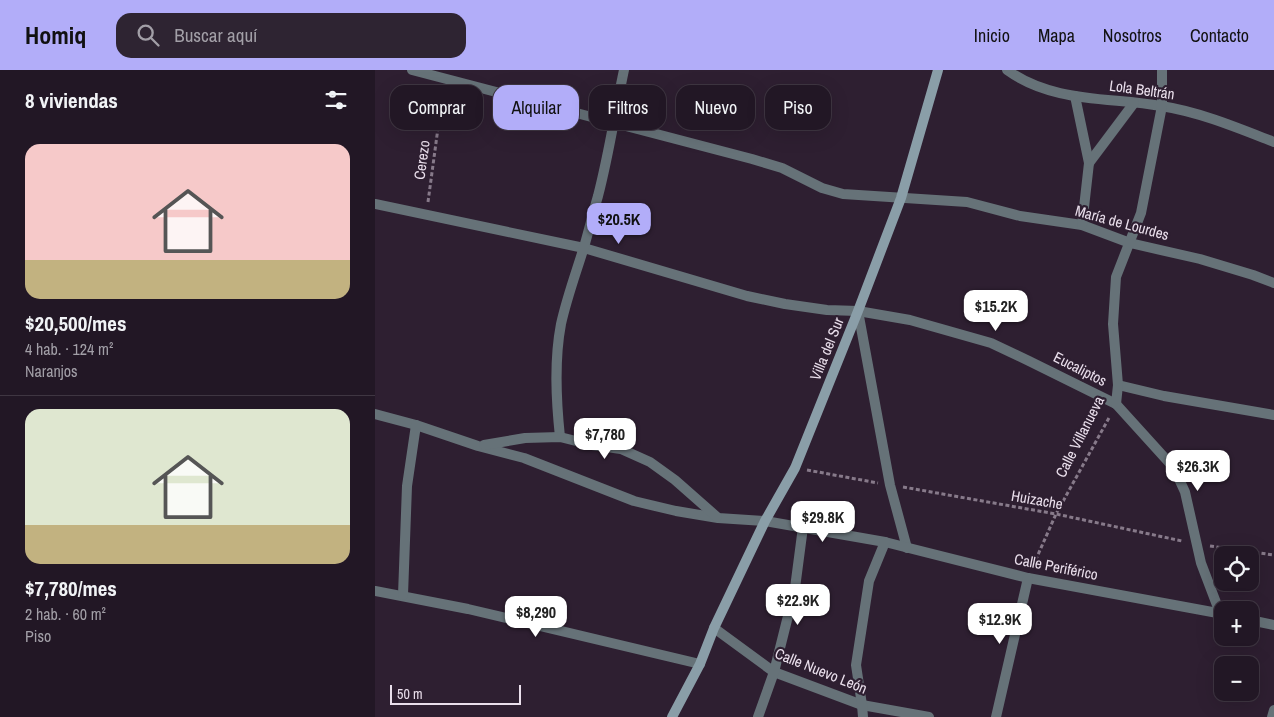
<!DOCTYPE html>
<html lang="es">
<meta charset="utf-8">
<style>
body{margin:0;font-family:"Archivo Narrow",sans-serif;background:#2e2432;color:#f1f3f6;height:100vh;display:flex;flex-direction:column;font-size:19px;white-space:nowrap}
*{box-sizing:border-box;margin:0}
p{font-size:16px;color:#a29fa7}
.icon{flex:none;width:28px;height:28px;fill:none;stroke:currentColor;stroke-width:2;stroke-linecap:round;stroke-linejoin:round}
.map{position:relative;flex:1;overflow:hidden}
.sheet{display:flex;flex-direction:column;background:#221725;width:375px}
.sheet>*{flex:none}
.top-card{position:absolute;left:15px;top:15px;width:475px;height:45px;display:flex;gap:10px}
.tools{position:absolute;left:839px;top:476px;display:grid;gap:10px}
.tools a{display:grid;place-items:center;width:45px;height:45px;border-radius:10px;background:#221725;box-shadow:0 5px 20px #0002,0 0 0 1px #3f3642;font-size:25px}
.scale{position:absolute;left:15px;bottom:12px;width:131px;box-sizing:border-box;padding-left:5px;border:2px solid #eadfec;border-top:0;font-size:14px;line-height:18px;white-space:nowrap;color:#eadfec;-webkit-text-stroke:4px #2e1f31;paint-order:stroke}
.price{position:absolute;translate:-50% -42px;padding:0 11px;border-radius:10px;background:#fff;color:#222;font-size:16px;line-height:32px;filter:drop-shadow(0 1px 2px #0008)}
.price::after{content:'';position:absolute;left:50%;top:30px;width:15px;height:11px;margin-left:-8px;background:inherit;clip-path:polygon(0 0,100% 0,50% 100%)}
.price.on{background:#b2adf9;color:#111}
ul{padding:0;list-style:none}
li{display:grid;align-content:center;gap:10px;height:265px;padding:0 25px}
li+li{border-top:1px solid #3f3642}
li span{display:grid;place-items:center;height:155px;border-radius:15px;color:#555}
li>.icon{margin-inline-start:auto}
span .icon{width:90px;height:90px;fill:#fffc;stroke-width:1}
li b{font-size:21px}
h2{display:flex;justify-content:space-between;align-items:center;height:60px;padding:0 25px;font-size:21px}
.chip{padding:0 18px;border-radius:15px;background:#221725;box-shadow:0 5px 20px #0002,0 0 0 1px #3f3642;font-size:18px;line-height:45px}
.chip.on{background:#b2adf9;color:#111}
header{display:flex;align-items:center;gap:30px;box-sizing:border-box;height:70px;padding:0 25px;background:#b2adf9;color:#111}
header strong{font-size:24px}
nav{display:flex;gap:28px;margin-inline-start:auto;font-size:18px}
.search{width:350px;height:45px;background:#2e2432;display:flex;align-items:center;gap:12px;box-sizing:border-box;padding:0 18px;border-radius:15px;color:#a29fa7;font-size:19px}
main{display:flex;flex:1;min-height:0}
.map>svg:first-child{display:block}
</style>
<header>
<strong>Homiq</strong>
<div class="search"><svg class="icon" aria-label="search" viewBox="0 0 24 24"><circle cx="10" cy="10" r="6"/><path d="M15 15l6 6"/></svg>Buscar aquí</div>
<nav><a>Inicio</a><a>Mapa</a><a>Nosotros</a><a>Contacto</a></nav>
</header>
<main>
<section class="sheet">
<h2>8 viviendas<svg class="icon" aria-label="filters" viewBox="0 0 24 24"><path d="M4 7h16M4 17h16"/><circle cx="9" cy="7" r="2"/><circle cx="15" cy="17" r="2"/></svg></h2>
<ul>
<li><span style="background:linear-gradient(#f6c9c9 75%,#c2b280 0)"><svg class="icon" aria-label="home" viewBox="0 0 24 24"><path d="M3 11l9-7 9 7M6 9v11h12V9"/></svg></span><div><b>$20,500/mes</b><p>4 hab. · 124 m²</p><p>Naranjos</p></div></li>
<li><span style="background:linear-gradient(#dfe7d0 75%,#c2b280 0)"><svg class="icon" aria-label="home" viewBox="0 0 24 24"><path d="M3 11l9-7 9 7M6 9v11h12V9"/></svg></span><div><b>$7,780/mes</b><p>2 hab. · 60 m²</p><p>Piso</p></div></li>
</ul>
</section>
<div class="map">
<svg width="899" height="647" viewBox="0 0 899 647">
<rect width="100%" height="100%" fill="#2e1f31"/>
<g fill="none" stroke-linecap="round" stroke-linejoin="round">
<g stroke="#877a8a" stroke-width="3" stroke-dasharray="4 2.5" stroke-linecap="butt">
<path d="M53,132L68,21"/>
<path d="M432,400L503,413"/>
<path d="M528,417L681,444L807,471"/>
<path d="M835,476L899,485"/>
<path d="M658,496L681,444L735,346"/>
</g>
<g stroke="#667278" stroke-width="10">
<path d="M37,0L377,89L407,98L447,118L468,124L592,132L645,146L707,155L755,173L825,189L878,205L899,213"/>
<path d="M632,0C678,33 734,27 786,36C825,42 863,58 899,72"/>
<path d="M700,26L714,93L707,155"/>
<path d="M714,93L759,33"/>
<path d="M0,134L209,178L372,226L410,234L452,240L483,241L535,250L616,273L654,291L741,334L799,398L810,422L826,493L845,543"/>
<path d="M483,241L515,415L532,478"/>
<path d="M743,315L789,326L899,345"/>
<path d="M741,334L743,315L738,254L741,207L766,143L787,36V0"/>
<path d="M0,344L41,355L103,376L149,388L259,431L301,441L343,448L390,451L510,472L653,508L848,544"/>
<path d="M185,367C181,329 179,291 186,254C192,227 201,203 209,177C214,160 218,143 223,126C234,84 240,42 249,0"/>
<path d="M109,375L150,368L185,367L217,375L246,379L275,392L300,410L342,447"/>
<path d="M0,521L93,539L325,594"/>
<path d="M28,525L32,416L41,355"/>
<path d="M875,550L899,555"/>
<path d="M339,558L399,602L487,635L554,647"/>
<path d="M383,647L399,602L420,518L428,457"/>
<path d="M488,647L487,635L481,595L494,511L510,472"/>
<path d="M621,647L653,508"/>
<path d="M897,647L899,640"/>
</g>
<path stroke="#8a9ea8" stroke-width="10" d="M297,647L325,594L339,558L390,451L420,398L483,241L526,128L563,0"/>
</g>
<g text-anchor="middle" stroke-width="4.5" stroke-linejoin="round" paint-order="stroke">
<g font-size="15" fill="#eadfec" stroke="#2e1f31">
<text transform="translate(767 20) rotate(8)" y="5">Lola Beltrán</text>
<text transform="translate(47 90) rotate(-82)" y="5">Cerezo</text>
<text transform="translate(747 153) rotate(15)" y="5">María de Lourdes</text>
<text transform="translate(452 279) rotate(-68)" y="5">Villa del Sur</text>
<text transform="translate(705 299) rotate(27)" y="5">Eucaliptos</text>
<text transform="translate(705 367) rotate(-63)" y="5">Calle Villanueva</text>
<text transform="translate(662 430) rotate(10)" y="5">Huizache</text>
<text transform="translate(681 497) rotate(11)" y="5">Calle Periférico</text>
<text transform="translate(446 601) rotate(22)" y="5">Calle Nuevo León</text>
</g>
</g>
</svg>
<div class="tools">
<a><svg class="icon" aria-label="locate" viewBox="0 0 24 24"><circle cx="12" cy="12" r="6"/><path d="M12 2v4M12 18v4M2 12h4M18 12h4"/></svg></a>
<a>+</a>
<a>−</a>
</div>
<div class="scale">50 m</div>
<b class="price on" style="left:244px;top:175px">$20.5K</b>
<b class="price" style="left:621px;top:262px">$15.2K</b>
<b class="price" style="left:230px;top:390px">$7,780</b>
<b class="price" style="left:823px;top:422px">$26.3K</b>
<b class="price" style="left:448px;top:473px">$29.8K</b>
<b class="price" style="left:423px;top:556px">$22.9K</b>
<b class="price" style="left:161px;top:568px">$8,290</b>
<b class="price" style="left:625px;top:575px">$12.9K</b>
<div class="top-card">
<a class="chip">Comprar</a>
<a class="chip on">Alquilar</a>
<a class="chip">Filtros</a>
<a class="chip">Nuevo</a>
<a class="chip">Piso</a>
</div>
</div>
</main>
